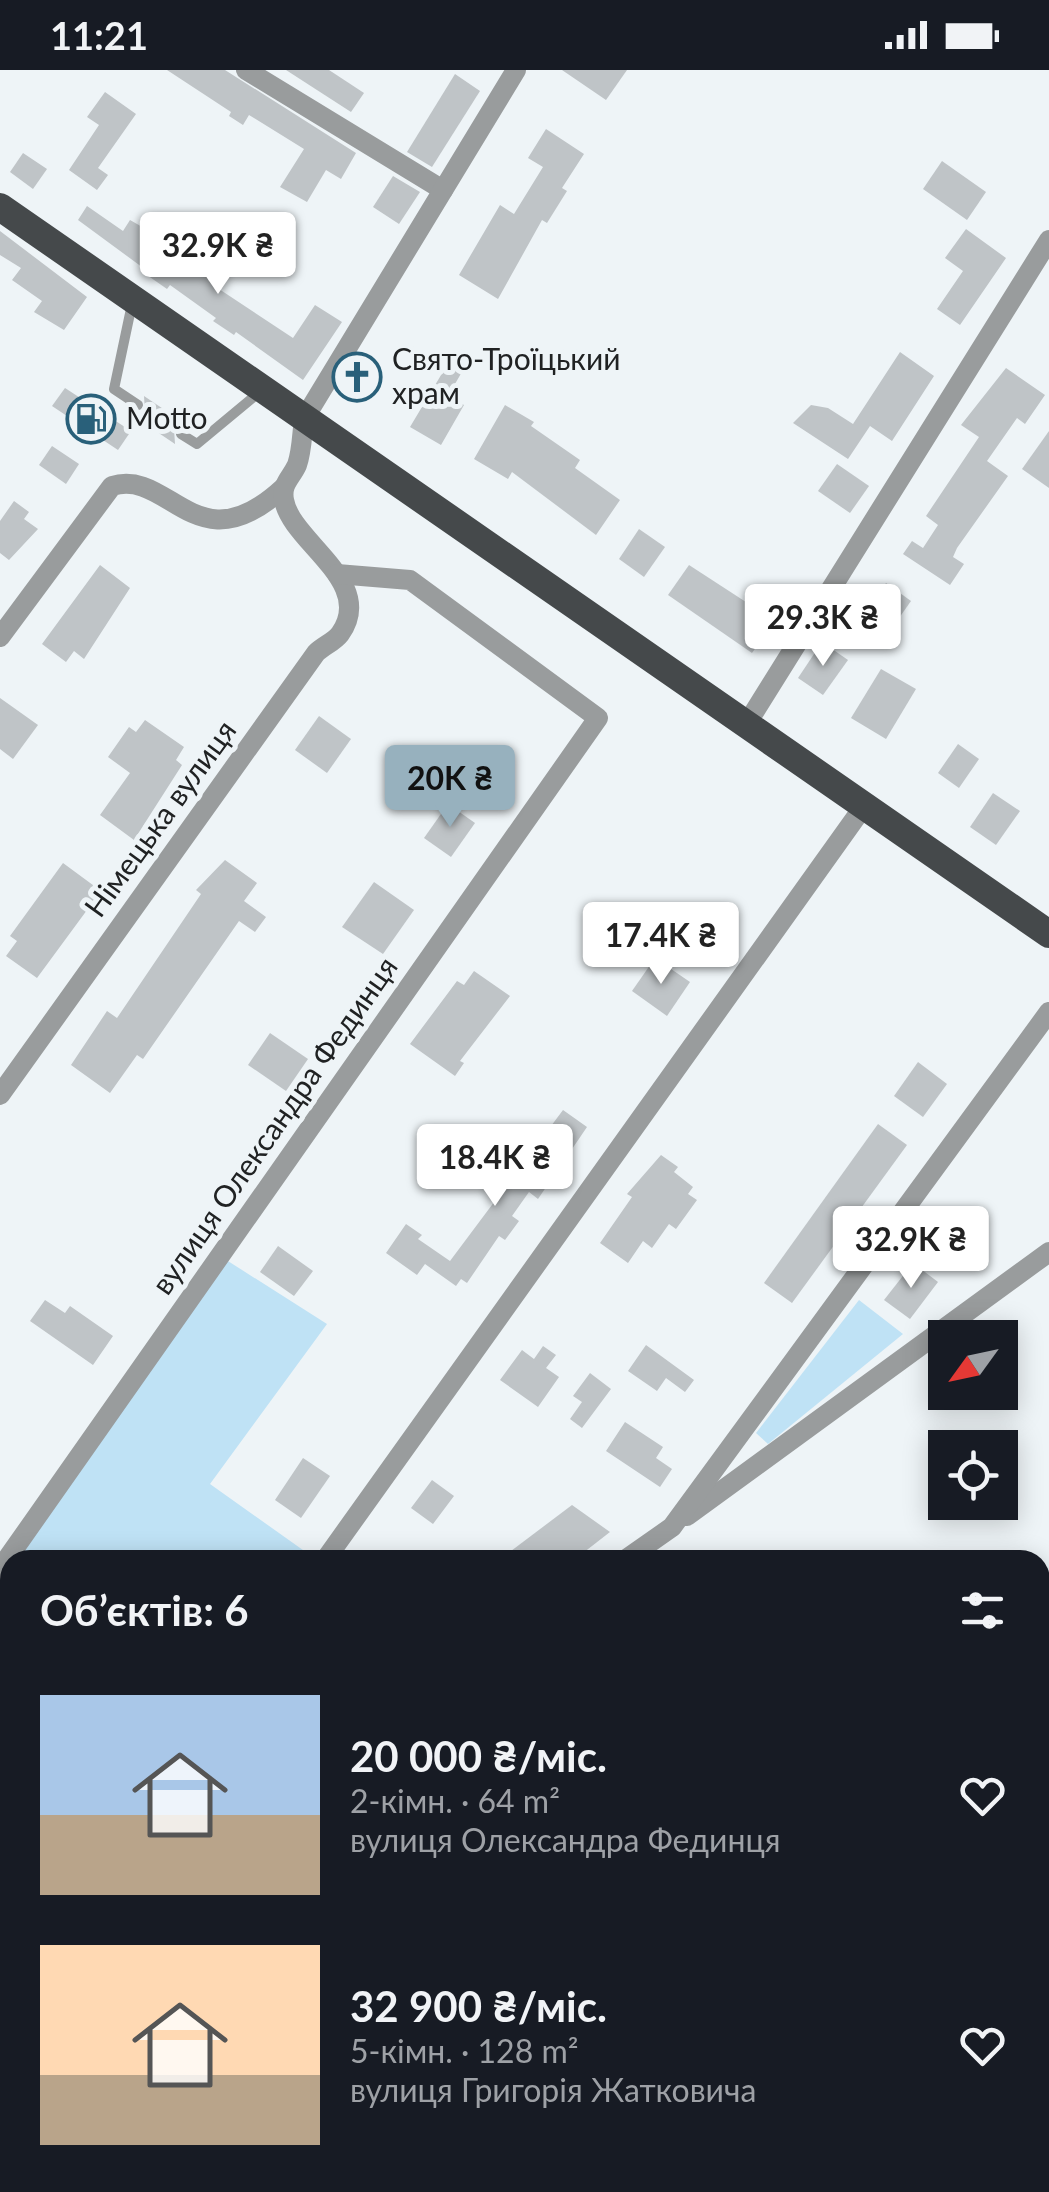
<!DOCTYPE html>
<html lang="uk">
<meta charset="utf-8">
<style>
body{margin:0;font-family:Lato,sans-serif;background:#242831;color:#f1f3f6;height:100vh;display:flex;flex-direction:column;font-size:38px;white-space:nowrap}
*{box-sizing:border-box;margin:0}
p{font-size:32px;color:#9ea1a6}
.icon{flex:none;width:55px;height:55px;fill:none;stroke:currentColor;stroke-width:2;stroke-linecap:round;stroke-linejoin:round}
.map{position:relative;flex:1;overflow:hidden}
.details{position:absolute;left:0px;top:1480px;width:1050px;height:642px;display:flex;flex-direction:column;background:#171b24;border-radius:30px 30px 0 0;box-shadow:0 5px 25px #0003}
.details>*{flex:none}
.needle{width:65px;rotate:237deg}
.controls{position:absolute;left:928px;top:1250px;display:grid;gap:20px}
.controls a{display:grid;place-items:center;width:90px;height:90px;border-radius:0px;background:#171b24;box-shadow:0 5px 25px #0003;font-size:50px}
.price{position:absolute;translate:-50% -85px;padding:0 22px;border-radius:10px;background:#fff;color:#222;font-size:32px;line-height:65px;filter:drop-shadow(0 2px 5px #0008)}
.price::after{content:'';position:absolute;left:50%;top:60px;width:30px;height:22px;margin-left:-15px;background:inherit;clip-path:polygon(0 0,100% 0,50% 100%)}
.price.current{background:#97b1be;color:#111}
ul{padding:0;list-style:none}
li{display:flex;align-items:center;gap:30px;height:250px;padding:0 40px}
li span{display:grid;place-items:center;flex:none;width:280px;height:200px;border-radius:0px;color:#555}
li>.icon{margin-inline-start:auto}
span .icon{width:120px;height:120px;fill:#fffc;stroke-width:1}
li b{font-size:42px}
h2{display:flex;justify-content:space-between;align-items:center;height:120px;padding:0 40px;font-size:42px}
.status{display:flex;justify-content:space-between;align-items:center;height:70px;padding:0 50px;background:#171b24;direction:ltr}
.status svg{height:28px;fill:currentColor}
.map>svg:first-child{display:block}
</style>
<div class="status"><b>11:21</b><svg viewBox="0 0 49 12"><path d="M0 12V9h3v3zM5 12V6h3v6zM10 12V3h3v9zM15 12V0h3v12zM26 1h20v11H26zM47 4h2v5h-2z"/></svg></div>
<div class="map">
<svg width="1049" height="2122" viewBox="0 0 1049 2122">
<rect width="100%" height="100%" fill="#eef4f7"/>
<g fill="#bfe2f5">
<path d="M220,1186L327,1254L210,1414L317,1490H10Z"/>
<path d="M859,1230L903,1264L768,1374L756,1363Z"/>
</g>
<g fill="#bfc4c7">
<path d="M167,0H225L356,83L341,109L326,100L307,132L280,117L304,79L249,45L243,55L229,46L231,42Z"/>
<path d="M286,0H329L364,23L351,42Z"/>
<path d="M562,0H627L606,30Z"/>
<path d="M455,4L480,21L432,97L407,82Z"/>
<path d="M105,22L136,44L98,98L108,105L97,120L69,100L99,55L87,47Z"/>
<path d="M546,59L584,84L562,118L567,121L547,153L542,150L498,229L459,205L500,135L514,144L543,97L528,88Z"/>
<path d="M23,83L47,99L33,119L10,102Z"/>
<path d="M942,91L986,122L967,150L923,119Z"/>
<path d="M393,106L420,122L399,154L373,137Z"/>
<path d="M87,136L123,161L130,150L144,158L210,206L208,210L219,219L293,268L315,235L342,252L303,310L236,262L234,265L213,251L216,248L170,215L167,219L144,203L146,200L78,150Z"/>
<path d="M966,159L1006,188L960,255L937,239L963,201L945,188Z"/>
<path d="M0,161L87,227L64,260L34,242L42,231L12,210L21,198L0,185Z"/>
<path d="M456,280L470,288L448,326L464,335L441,375L410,357Z"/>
<path d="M900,282L934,306L892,371L870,356L848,389L793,353L811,335L828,338L853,354Z"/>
<path d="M1006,298L1045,325L1025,354L1017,348L987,391L1008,406L957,478L953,487L964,494L950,515L903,484L912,471L923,478L938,455L926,446L979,367L961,355Z"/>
<path d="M353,300L378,315L369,330L344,316Z"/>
<path d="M65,318L131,361L118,380L52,336Z"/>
<path d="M144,326L187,355L174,359L175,374L132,345L145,341Z"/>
<path d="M505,335L534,352L531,356L580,390L575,398L620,430L596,465L512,402L508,409L474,389Z"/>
<path d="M1049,361V418L1022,399Z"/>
<path d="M52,376L79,394L66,414L39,395Z"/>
<path d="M837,394L869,416L850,443L818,421Z"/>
<path d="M14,431L29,442L24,449L38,459L9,490L0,483V451Z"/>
<path d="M639,459L665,477L644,507L619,489Z"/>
<path d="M100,495L130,518L84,589L74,581L66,592L42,574Z"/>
<path d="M689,495L775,551L752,583L668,525Z"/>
<path d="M886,513L911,531L892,558L867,541Z"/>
<path d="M822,572L848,590L823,625L798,608Z"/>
<path d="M881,599L916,619L886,669L851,648Z"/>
<path d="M0,628L38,655L13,689L0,679Z"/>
<path d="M319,646L351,669L327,703L295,680Z"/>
<path d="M145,650L184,677L176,690L182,695L134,770L100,745L130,703L108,687L129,657L136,662Z"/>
<path d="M958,674L979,689L959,718L938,703Z"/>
<path d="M993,723L1020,741L996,775L970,757Z"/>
<path d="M448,734L475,753L451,787L424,768Z"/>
<path d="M225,790L257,813L244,831L266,847L255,862L239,851L143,989L137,985L110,1023L71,995L107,941L117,948L201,824L196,820Z"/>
<path d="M63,793L101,821L37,908L6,886L17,871L10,866Z"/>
<path d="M374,812L414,840L383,884L342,857Z"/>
<path d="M655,888L690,912L667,946L632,921Z"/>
<path d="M474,901L510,926L460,991L464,993L455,1006L410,974L457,911L464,915Z"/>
<path d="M270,963L308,989L286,1021L248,995Z"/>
<path d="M918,992L947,1014L923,1047L894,1026Z"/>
<path d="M563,1040L587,1057L538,1129L529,1122L512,1146L519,1151L505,1170L499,1166L467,1213L461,1209L456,1216L425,1194L417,1205L386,1183L406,1154L422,1165L418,1169L450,1191Z"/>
<path d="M878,1054L907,1075L792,1233L764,1213Z"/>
<path d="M661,1085L678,1097L674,1102L693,1117L688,1124L697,1130L676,1159L669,1154L652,1178L643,1171L628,1193L600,1173L632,1127L627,1124Z"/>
<path d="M278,1176L313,1201L294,1226L260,1202Z"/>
<path d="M913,1193L938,1212L910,1249L884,1230Z"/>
<path d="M45,1230L65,1243L70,1236L113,1266L93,1295L30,1251Z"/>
<path d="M646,1275L694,1310L685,1322L666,1308L657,1321L628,1301Z"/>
<path d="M543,1276L556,1285L546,1298L559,1307L538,1337L500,1310L522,1280L534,1289Z"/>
<path d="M590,1303L611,1319L582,1358L570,1349L582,1332L573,1326Z"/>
<path d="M625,1352L663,1377L656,1388L672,1399L660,1417L606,1381Z"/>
<path d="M303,1388L330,1406L301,1448L275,1430Z"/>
<path d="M432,1410L454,1426L433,1454L411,1438Z"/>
<path d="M572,1435L610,1462L574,1490H499Z"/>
</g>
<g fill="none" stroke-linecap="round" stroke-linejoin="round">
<g stroke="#999c9d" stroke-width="10">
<path d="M132,234L114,319L138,335"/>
<path d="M181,364L197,374L262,320"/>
</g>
<g stroke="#999c9d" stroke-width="20">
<path d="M246,0L443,120"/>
<path d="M0,567L112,416C170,398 196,498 283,418"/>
<path d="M746,655L1049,170"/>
<path d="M0,1025L316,583C323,576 334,572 340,564C377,512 291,472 284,430C281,414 291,408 297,395C302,381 302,363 304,349L516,0"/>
<path d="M687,1446L1049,1182"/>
<path d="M325,1490L864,736"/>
<path d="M625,1490L672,1457L1049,942"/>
<path d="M0,1499L598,648L410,510L337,504"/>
<path d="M0,1820L10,1817"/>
</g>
<path stroke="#45494b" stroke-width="28" d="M0,137L1049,864"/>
</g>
<defs>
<g id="church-ring" transform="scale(2.5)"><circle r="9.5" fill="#eef4f7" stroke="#29607a" stroke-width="1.5"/><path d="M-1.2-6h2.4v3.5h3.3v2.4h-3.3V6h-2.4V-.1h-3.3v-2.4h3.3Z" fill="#29607a"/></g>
<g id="fuel-ring" transform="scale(2.5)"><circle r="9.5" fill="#eef4f7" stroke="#29607a" stroke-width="1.5"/><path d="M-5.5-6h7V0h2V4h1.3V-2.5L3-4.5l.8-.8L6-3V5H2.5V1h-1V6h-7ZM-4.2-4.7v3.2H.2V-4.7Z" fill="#29607a"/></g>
</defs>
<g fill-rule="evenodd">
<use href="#church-ring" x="357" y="307"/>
<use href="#fuel-ring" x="91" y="349"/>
</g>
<g text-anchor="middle" stroke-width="10" stroke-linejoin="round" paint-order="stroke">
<g font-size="30" fill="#202223" stroke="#eef4f7" text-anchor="start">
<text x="392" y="300">Свято-Троїцький<tspan x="392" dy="34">храм</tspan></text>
<text x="126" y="359">Motto</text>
</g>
<g font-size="30" fill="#202223" stroke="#eef4f7">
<text transform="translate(161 749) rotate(-54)" y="10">Німецька вулиця</text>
<text transform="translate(275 1056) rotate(-55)" y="10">вулиця Олександра Фединця</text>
</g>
</g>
</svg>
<div class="controls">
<a><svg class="needle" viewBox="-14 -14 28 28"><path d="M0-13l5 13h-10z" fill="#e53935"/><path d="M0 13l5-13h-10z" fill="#9ea1a6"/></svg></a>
<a><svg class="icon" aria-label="locate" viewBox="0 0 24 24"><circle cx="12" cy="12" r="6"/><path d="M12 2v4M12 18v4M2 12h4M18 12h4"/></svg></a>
</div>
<b class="price" style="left:218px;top:227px">32.9K ₴</b>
<b class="price" style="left:823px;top:599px">29.3K ₴</b>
<b class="price current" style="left:450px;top:760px">20K ₴</b>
<b class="price" style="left:661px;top:917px">17.4K ₴</b>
<b class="price" style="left:495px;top:1139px">18.4K ₴</b>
<b class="price" style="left:911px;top:1221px">32.9K ₴</b>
<section class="details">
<h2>Об’єктів: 6<svg class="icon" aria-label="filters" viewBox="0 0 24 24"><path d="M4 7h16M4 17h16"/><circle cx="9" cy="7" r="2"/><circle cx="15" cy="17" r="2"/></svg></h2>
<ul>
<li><span style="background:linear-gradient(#a9c7e8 60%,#b9a48a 0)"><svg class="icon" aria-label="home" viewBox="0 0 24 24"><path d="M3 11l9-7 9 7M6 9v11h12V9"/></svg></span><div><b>20 000 ₴/міс.</b><p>2-кімн. · 64 m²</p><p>вулиця Олександра Фединця</p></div><svg class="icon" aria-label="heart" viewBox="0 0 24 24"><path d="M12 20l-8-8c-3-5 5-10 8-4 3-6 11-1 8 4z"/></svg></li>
<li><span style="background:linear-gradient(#ffd9b3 65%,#b9a48a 0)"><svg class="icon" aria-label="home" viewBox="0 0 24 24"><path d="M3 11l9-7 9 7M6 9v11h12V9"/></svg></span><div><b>32 900 ₴/міс.</b><p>5-кімн. · 128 m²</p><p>вулиця Григорія Жатковича</p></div><svg class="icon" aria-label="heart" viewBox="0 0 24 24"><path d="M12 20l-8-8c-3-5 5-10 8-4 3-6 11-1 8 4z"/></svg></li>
</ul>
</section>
</div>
